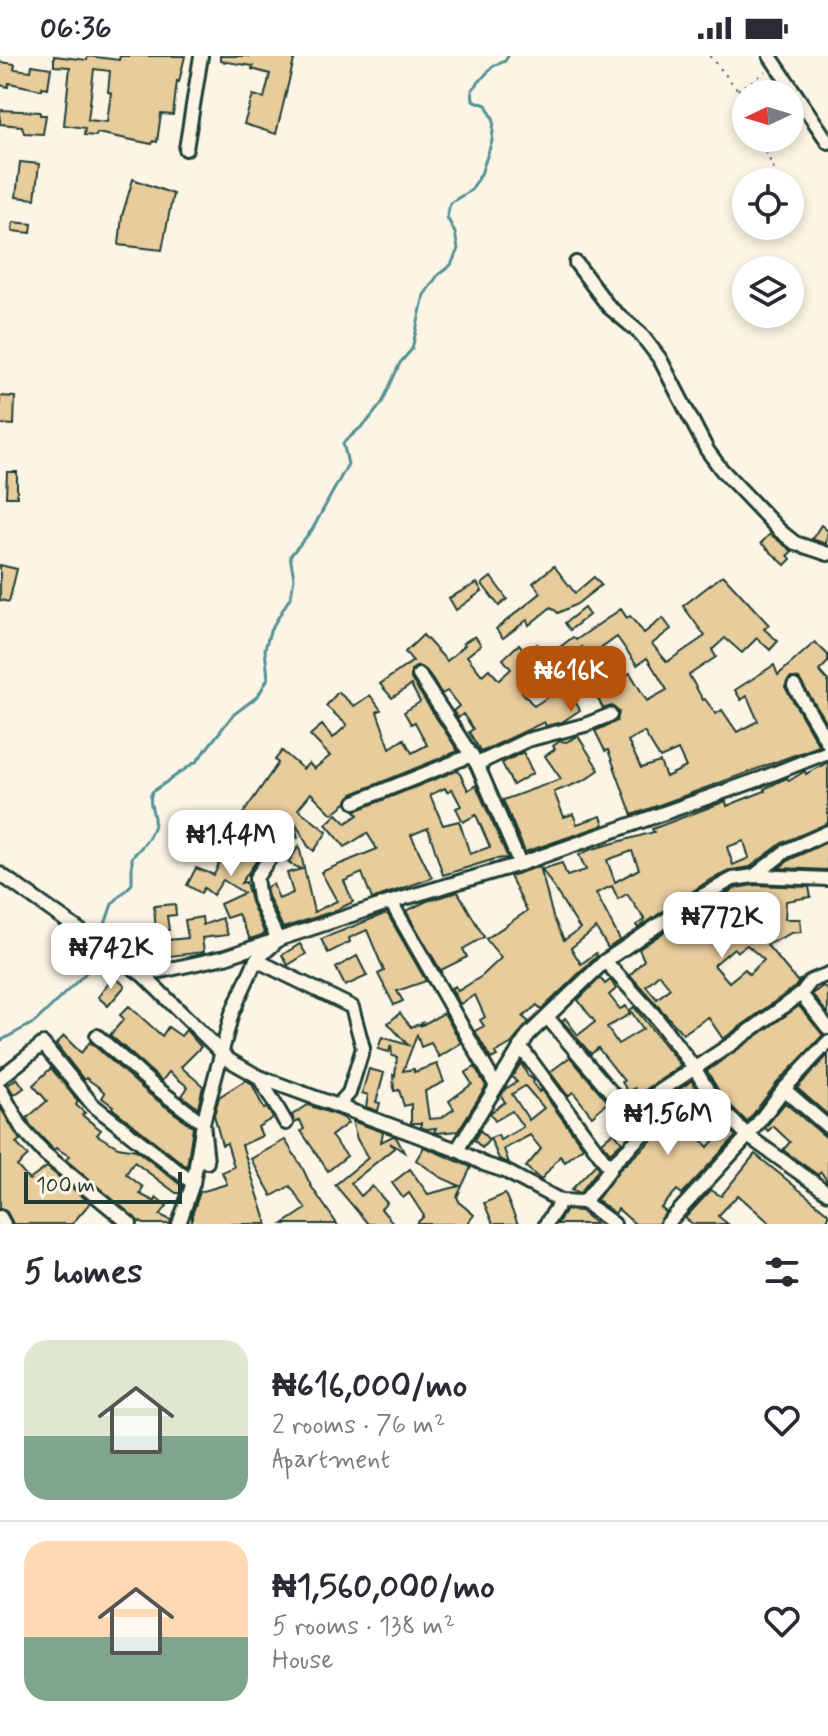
<!DOCTYPE html>
<meta charset="utf-8">
<style>
body{margin:0;font-family:Mynerve,sans-serif;background:#f7f7f7;color:#2b2b33;height:100vh;display:flex;flex-direction:column;font-size:30px;white-space:nowrap}
*{box-sizing:border-box;margin:0}
p{font-size:26px;color:#7c7c81}
.icon{flex:none;width:44px;height:44px;fill:none;stroke:currentColor;stroke-width:2;stroke-linecap:round;stroke-linejoin:round}
.map{position:relative;height:1168px;overflow:hidden}
.panel{display:flex;flex-direction:column;background:#fff;flex:1}
.panel>*{flex:none}
.needle{width:52px;rotate:266deg}
.tools{position:absolute;left:732px;top:24px;display:grid;gap:16px}
.tools a{display:grid;place-items:center;width:72px;height:72px;border-radius:50%;background:#fff;box-shadow:0 4px 12px #0003;font-size:40px}
.scale{position:absolute;left:24px;bottom:20px;width:158px;box-sizing:border-box;padding-left:8px;border:4px solid #1f3d34;border-top:0;font-size:22px;line-height:28px;white-space:nowrap;color:#1f3d34;-webkit-text-stroke:6px #fcf5e5;paint-order:stroke}
.price{position:absolute;translate:-50% -68px;padding:0 18px;border-radius:16px;background:#fff;color:#222;font-size:26px;line-height:52px;filter:drop-shadow(0 2px 4px #0008)}
.price::after{content:'';position:absolute;left:50%;top:48px;width:24px;height:18px;margin-left:-12px;background:inherit;clip-path:polygon(0 0,100% 0,50% 100%)}
.price.on{background:#b45309;color:#fff}
ul{padding:0;list-style:none}
li{display:flex;align-items:center;gap:24px;height:200px;padding:0 24px}
li+li{border-top:2px solid #e1e1e2}
li span{display:grid;place-items:center;flex:none;width:224px;height:160px;border-radius:24px;color:#555}
li>.icon{margin-inline-start:auto}
span .icon{width:96px;height:96px;fill:#fffc;stroke-width:1}
li b{font-size:34px}
h2{display:flex;justify-content:space-between;align-items:center;height:96px;padding:0 24px;font-size:34px}
.status{display:flex;justify-content:space-between;align-items:center;height:56px;padding:0 40px;background:#fff;direction:ltr}
.status svg{height:22px;fill:currentColor}
.map>svg:first-child{display:block}
</style>
<div class="status"><b>06:36</b><svg viewBox="0 0 49 12"><path d="M0 12V9h3v3zM5 12V6h3v6zM10 12V3h3v9zM15 12V0h3v12zM26 1h20v11H26zM47 4h2v5h-2z"/></svg></div>
<div class="map">
<svg width="828" height="1168" viewBox="0 0 828 1168">
<rect width="100%" height="100%" fill="#fcf5e5"/>
<filter id="ink" filterUnits="userSpaceOnUse"><feTurbulence type="fractalNoise" baseFrequency=".0125" numOctaves="2"/><feDisplacementMap in="SourceGraphic" scale="16" xChannelSelector="R" yChannelSelector="G"/><feConvolveMatrix kernelMatrix="1 2 1 2 8 2 1 2 1" color-interpolation-filters="sRGB"/></filter>
<g filter="url(#ink)">
<g fill="none" stroke-linecap="round" stroke-linejoin="round">
<g stroke="#549095" stroke-width="3">
<path d="M100,883L112,848L132,828V801C141,792 151,782 154,768C156,757 147,748 152,736L197,705L233,659L258,640L268,622L265,593L270,575L291,540L294,522L290,500L312,474L348,408L343,387L367,366L382,347L400,307L412,293L424,239L438,219L451,209L458,193L455,177L447,161L450,147L471,134L481,118L492,85L494,64L486,49L473,44L472,34L493,10L505,5L508,0"/>
<path d="M0,985L35,966L90,913L97,890"/>
</g>
</g>
<g fill="#e7cc9c" stroke="#1f3d34" stroke-width="2" fill-rule="evenodd">
<path d="M54,0L87,4L88,0L119,4L120,0H185L179,26L177,25L173,59L161,58L157,86L153,85L152,88L97,77L96,80L84,79L85,72L64,69L70,11L54,10ZM94,13L110,15L108,36L111,37L107,66L88,64Z"/>
<path d="M220,0H295L276,78L244,68L253,39L264,42L270,18L252,13L253,10L220,5Z"/>
<path d="M0,6L15,8L14,13L31,15L32,9L51,12L48,32L42,31V34L9,27L8,31L0,29Z"/>
<path d="M0,54L40,56V59H46L43,78L24,77L22,70L0,68Z"/>
<path d="M20,106L39,108L35,143L16,141Z"/>
<path d="M133,123L173,138L162,194L119,189L122,160Z"/>
<path d="M13,166L32,168L31,177L12,175Z"/>
<path d="M0,340L15,341L14,369L0,368Z"/>
<path d="M7,416H17V441H6Z"/>
<path d="M821,469L828,475L826,488L812,483Z"/>
<path d="M770,478L792,495L788,499L791,503L785,509L761,487Z"/>
<path d="M0,509L17,513L9,546L0,544Z"/>
<path d="M554,510L575,537L594,521L601,529L577,548L558,557L551,551L529,569L527,564L503,582L496,573L541,537L533,527Z"/>
<path d="M723,519L769,569L764,573L778,585L770,594L757,582L742,597L725,582L712,594L716,601L689,619L703,644L705,643L716,658L722,654L737,676L758,665L747,640L741,644L735,634L774,609L778,619L815,586L828,599V606L819,615L828,625V669L799,623L790,622L785,631L819,690L632,759L608,694L605,695L595,675L617,665L619,656L612,650L603,652L593,634L574,643L580,654L562,666L546,670L544,666L481,696L469,676L473,673L463,658L458,662L453,655L459,650L447,635L442,638L426,614L418,610L411,614V623L458,695L352,738L346,747L332,758L311,737L298,753L327,776L314,795L308,790L295,766L298,783L291,773L282,772L268,789L240,762L278,707L275,704L282,695L303,713L309,707L314,713L330,700L310,679L322,669L333,682L347,669L326,650L338,636L354,650L370,639L381,654L377,656L390,692L404,683L412,697L427,689L415,666L411,668L404,656L420,646L411,629L392,642L380,628L413,605L405,596L423,579L447,605L465,589L463,587L475,580L481,589L467,600L482,619L489,613L499,624L511,613L503,603L519,588L526,597L537,588L547,601L573,581L576,584L621,553L627,562L630,560L644,577L663,562L671,573L652,588L667,606L705,580L683,550ZM617,581L637,609L647,602L667,634L647,645L630,617L605,634L589,609L566,624L557,611L582,591L589,601ZM543,620L554,637L534,650L522,636ZM644,676L660,702L678,694L686,711L666,721L660,706L641,712L628,685Z"/>
<path d="M491,521L507,543L499,550L482,528Z"/>
<path d="M477,527L482,535L456,554L449,542Z"/>
<path d="M584,552L589,559L570,574L565,567Z"/>
<path d="M578,680L599,714L585,724L554,736L564,761L573,758L577,768L601,760L604,769L525,796L503,744L561,723L545,700L555,693L553,690L560,685L566,686Z"/>
<path d="M523,696L533,717L513,729L502,707Z"/>
<path d="M828,706V767L782,787L750,811L731,814L708,825L638,872L636,869L645,864L627,838L618,843L612,830L596,837L620,884L608,892L596,872L571,892L581,908L596,897L597,900L541,954L537,949L523,961L529,966L512,987L495,997L497,1000L491,1003L475,975L484,970L480,964L485,961L475,939L460,948L451,932L455,930L458,935L482,920L501,902L486,883L527,855L510,820L540,810L553,861L564,884L580,873L542,813L562,807L567,820L586,814L579,799L589,794L654,776L652,773L726,745L727,750L739,745L765,735L764,733L780,725L787,722L789,725L805,715L806,718ZM744,785L749,802L733,809L727,791ZM632,795L639,813L615,826L607,804Z"/>
<path d="M458,714L468,734L476,729L508,802L495,803L443,819L428,772L411,779L432,822L372,843L362,817L344,825L353,846L334,855L283,872L268,840L266,831L273,828L279,843L293,837L287,817L302,813L288,807L299,790L314,856L337,845L321,816L377,793L367,777L345,791L326,768L337,758L346,767L358,759L355,755ZM445,732L447,736L452,733L461,750L456,752L463,766L476,759L490,791L470,798L459,765L443,769L430,739Z"/>
<path d="M217,770L243,786L259,801L241,827L246,826L251,846L265,878L250,883L238,858L226,862L220,848L244,837L223,824L213,839L204,832L201,837L187,829L196,812L214,819L221,803L205,794Z"/>
<path d="M827,786L828,814L779,812L791,803Z"/>
<path d="M754,829L809,831L811,841L786,845L785,863H800L801,876L791,877L767,889L797,925L800,924L795,931L723,983L708,961L683,978L630,919L644,904L639,893L703,850L736,832ZM747,889L764,904L749,918L745,913L729,926L714,909L734,892L737,896ZM659,918L670,932L657,943L646,930Z"/>
<path d="M458,836L484,881L463,893L467,901L441,914L442,917L406,855L427,845Z"/>
<path d="M175,848L176,859L167,860L169,874L156,876L154,850Z"/>
<path d="M387,857L426,925L397,935L403,945L394,949L378,918L384,915L367,874L349,882L350,886L328,897L321,883Z"/>
<path d="M202,861L203,869L222,862L228,879L202,882L204,896L170,900L168,884L188,882L185,864Z"/>
<path d="M300,888L306,898L288,909L282,899Z"/>
<path d="M357,900L367,920L345,930L336,912Z"/>
<path d="M114,920L125,930L108,950L98,941Z"/>
<path d="M600,922L605,928L610,924L612,926L616,933L609,939L620,953L626,950L630,958L607,971L618,988L643,973L630,954L634,951L681,1010L639,1038L635,1032L628,1036L622,1026L624,1025L598,992L591,998L562,965L565,962L578,979L595,966L578,944Z"/>
<path d="M823,930L828,934V958L812,938Z"/>
<path d="M129,950L162,980L168,971L181,980L186,974L201,991L181,1011L203,1030L198,1052L182,1040L188,1031L169,1016L162,1025L110,979L124,963L120,959Z"/>
<path d="M799,950L823,979L777,1027L747,1066L723,1042L707,1015Z"/>
<path d="M400,957L411,971L422,967L420,970L444,957L461,987L439,1001L431,987L421,991L417,979L403,1015L414,1013V1016L437,1008L444,1026L425,1035L429,1063L441,1062L454,1053L449,1045L472,1028L465,1017L475,1011L486,1030L458,1075L436,1077L434,1076L436,1072L426,1073L421,1071V1067H411V1048L404,1050L399,1034L394,1035L393,1019L395,1020L397,1001L392,1000L391,989L389,996L378,993L382,981L408,989L388,967Z"/>
<path d="M64,980L81,997L90,986L149,1038L193,1071L187,1111L112,1052L113,1050L102,1042L105,1037L100,1032L86,1022L84,1024L56,988Z"/>
<path d="M828,999V1059L797,1032Z"/>
<path d="M570,1001L608,1046L592,1060L573,1036L568,1040L550,1016Z"/>
<path d="M521,1007L528,1020L534,1024L532,1026L539,1036L541,1034L583,1091L565,1106L560,1100L541,1124L526,1111L541,1093L530,1079L504,1093L509,1107L499,1103L490,1082L498,1079L500,1084L523,1071L512,1055L495,1065L490,1057L505,1046L501,1040L505,1033L517,1026L512,1021ZM525,1030L544,1052L529,1064L512,1038Z"/>
<path d="M51,1012L78,1045L76,1049L85,1057L82,1059L101,1074L97,1079L118,1091L136,1094L182,1130L180,1137H176L134,1106L126,1118L143,1131L140,1138L155,1146L156,1141L167,1150L160,1159L171,1164L170,1168H144L138,1165L66,1104L69,1100L56,1092L54,1094L51,1091L30,1069L27,1062L47,1045L33,1029Z"/>
<path d="M369,1013L384,1017L376,1046L380,1047L378,1055L366,1051L368,1039L362,1037Z"/>
<path d="M17,1022L24,1032L14,1039L8,1029Z"/>
<path d="M246,1024L252,1028L264,1053L267,1052L273,1062L258,1071L262,1080L242,1089L267,1168H192V1159L200,1136L227,1128L222,1116L234,1111L227,1087L222,1089L214,1059L219,1041Z"/>
<path d="M692,1025L709,1054L736,1080L682,1138L677,1134L661,1152L666,1156L658,1168H635L618,1153L615,1158L597,1144L619,1114L652,1084L648,1071L651,1068L647,1063L651,1060L647,1054ZM683,1039L693,1055L679,1064L687,1074L667,1087L656,1074L675,1062L666,1048ZM711,1060L722,1075L708,1091L692,1075Z"/>
<path d="M785,1047L828,1083V1126L821,1116L818,1119L783,1094L790,1086L773,1070L768,1075L765,1072Z"/>
<path d="M308,1049L344,1062L348,1067L331,1080L347,1100L328,1115L301,1075L304,1073L300,1064L295,1067L292,1059Z"/>
<path d="M0,1051L20,1084L16,1087L28,1100L17,1110L29,1124L47,1111L90,1147L72,1168H13L7,1156L0,1152Z"/>
<path d="M352,1065L383,1076L381,1086L393,1080L396,1081L404,1096L390,1087L394,1092L351,1127L361,1140L372,1130L387,1147L381,1153L394,1168H368L335,1129L368,1102L357,1083Z"/>
<path d="M480,1074L489,1084L482,1092L474,1084Z"/>
<path d="M614,1076L622,1086L610,1097L602,1086Z"/>
<path d="M285,1084L302,1111L311,1130L337,1168H283L306,1153L290,1130L272,1140L251,1103Z"/>
<path d="M424,1091L471,1111L457,1141L460,1147L474,1159L467,1168H416L424,1160L409,1137L403,1142L392,1127L410,1113L428,1138L460,1130L440,1121L416,1104Z"/>
<path d="M755,1098L828,1157V1168H771L738,1139L718,1160L728,1168H693L685,1162L711,1134L721,1140Z"/>
<path d="M596,1108L599,1112L580,1137L571,1134Z"/>
<path d="M505,1138L518,1168H493L484,1147Z"/>
<path d="M566,1154L581,1155L596,1168H557Z"/>
</g>
<g fill="none" stroke-linecap="round" stroke-linejoin="round">
<g stroke="#1f3d34" stroke-width="18">
<g id="minor">
<path d="M770,0L828,86"/>
<path d="M186,93L201,0"/>
<path d="M576,207L609,251L640,277L660,303L707,394L721,413L780,475L795,487L828,498"/>
<path d="M419,619L477,708L520,808"/>
<path d="M794,630L828,687"/>
<path d="M477,708L527,684L585,669L610,659"/>
<path d="M355,746L472,699"/>
<path d="M0,818L143,919"/>
<path d="M754,820L786,795L828,776"/>
<path d="M391,846L496,1030"/>
<path d="M256,904L352,951L363,992L349,1037L338,1049"/>
<path d="M605,905L654,959L695,1013L716,1048L748,1080L828,1137"/>
<path d="M801,938L828,972"/>
<path d="M547,961L628,1056L642,1079L609,1111L610,1113L584,1146"/>
<path d="M97,980L155,1031L203,1067L193,1127L179,1168"/>
<path d="M520,990L609,1111"/>
<path d="M259,1021L286,1067"/>
<path d="M0,1022L43,988L93,1049L193,1127"/>
<path d="M0,1033L23,1074L45,1098L130,1168"/>
<path d="M784,1033L828,1071"/>
<path d="M628,1056L733,987L801,938L811,925L828,918"/>
<path d="M457,1094L528,979L605,905L698,842L733,823L754,820L828,823"/>
<path d="M207,1106L203,1067L232,957L256,904L278,884L259,843L256,822L285,780"/>
<path d="M0,1161L4,1168"/>
<path d="M546,1168L561,1145"/>
<path d="M614,1168L584,1146L561,1145L505,1115L484,1108L457,1094L259,1021L229,1004L143,919L225,901L391,846L520,808L760,723L828,696"/>
<path d="M667,1168L748,1080L784,1033L828,986"/>
</g>
</g>
<g stroke="#1f3d34" stroke-width="2" stroke-dasharray="2 6" stroke-linecap="butt">
<path d="M710,0L738,34L746,52"/>
<path d="M738,34L766,16"/>
<path d="M790,68L798,61"/>
<path d="M759,82L774,113"/>
<path d="M763,92L774,82"/>
</g>
<use href="#minor" stroke="#fcf5e5" stroke-width="12"/>
</g>
</g>
</svg>
<div class="tools">
<a><svg class="needle" viewBox="-14 -14 28 28"><path d="M0-13l5 13h-10z" fill="#e53935"/><path d="M0 13l5-13h-10z" fill="#7c7c81"/></svg></a>
<a><svg class="icon" aria-label="locate" viewBox="0 0 24 24"><circle cx="12" cy="12" r="6"/><path d="M12 2v4M12 18v4M2 12h4M18 12h4"/></svg></a>
<a><svg class="icon" aria-label="layers" viewBox="0 0 24 24"><path d="M12 4l9 5-9 5-9-5zM3 14l9 5 9-5"/></svg></a>
</div>
<div class="scale">100 m</div>
<b class="price on" style="left:571px;top:658px">₦616K</b>
<b class="price" style="left:231px;top:822px">₦1.44M</b>
<b class="price" style="left:722px;top:904px">₦772K</b>
<b class="price" style="left:111px;top:935px">₦742K</b>
<b class="price" style="left:668px;top:1101px">₦1.56M</b>
</div>
<section class="panel">
<h2>5 homes<svg class="icon" aria-label="filters" viewBox="0 0 24 24"><path d="M4 7h16M4 17h16"/><circle cx="9" cy="7" r="2"/><circle cx="15" cy="17" r="2"/></svg></h2>
<ul>
<li><span style="background:linear-gradient(#dfe7d0 60%,#7fa58c 0)"><svg class="icon" aria-label="home" viewBox="0 0 24 24"><path d="M3 11l9-7 9 7M6 9v11h12V9"/></svg></span><div><b>₦616,000/mo</b><p>2 rooms · 76 m²</p><p>Apartment</p></div><svg class="icon" aria-label="heart" viewBox="0 0 24 24"><path d="M12 20l-8-8c-3-5 5-10 8-4 3-6 11-1 8 4z"/></svg></li>
<li><span style="background:linear-gradient(#ffd9b3 60%,#7fa58c 0)"><svg class="icon" aria-label="home" viewBox="0 0 24 24"><path d="M3 11l9-7 9 7M6 9v11h12V9"/></svg></span><div><b>₦1,560,000/mo</b><p>5 rooms · 138 m²</p><p>House</p></div><svg class="icon" aria-label="heart" viewBox="0 0 24 24"><path d="M12 20l-8-8c-3-5 5-10 8-4 3-6 11-1 8 4z"/></svg></li>
</ul>
</section>
